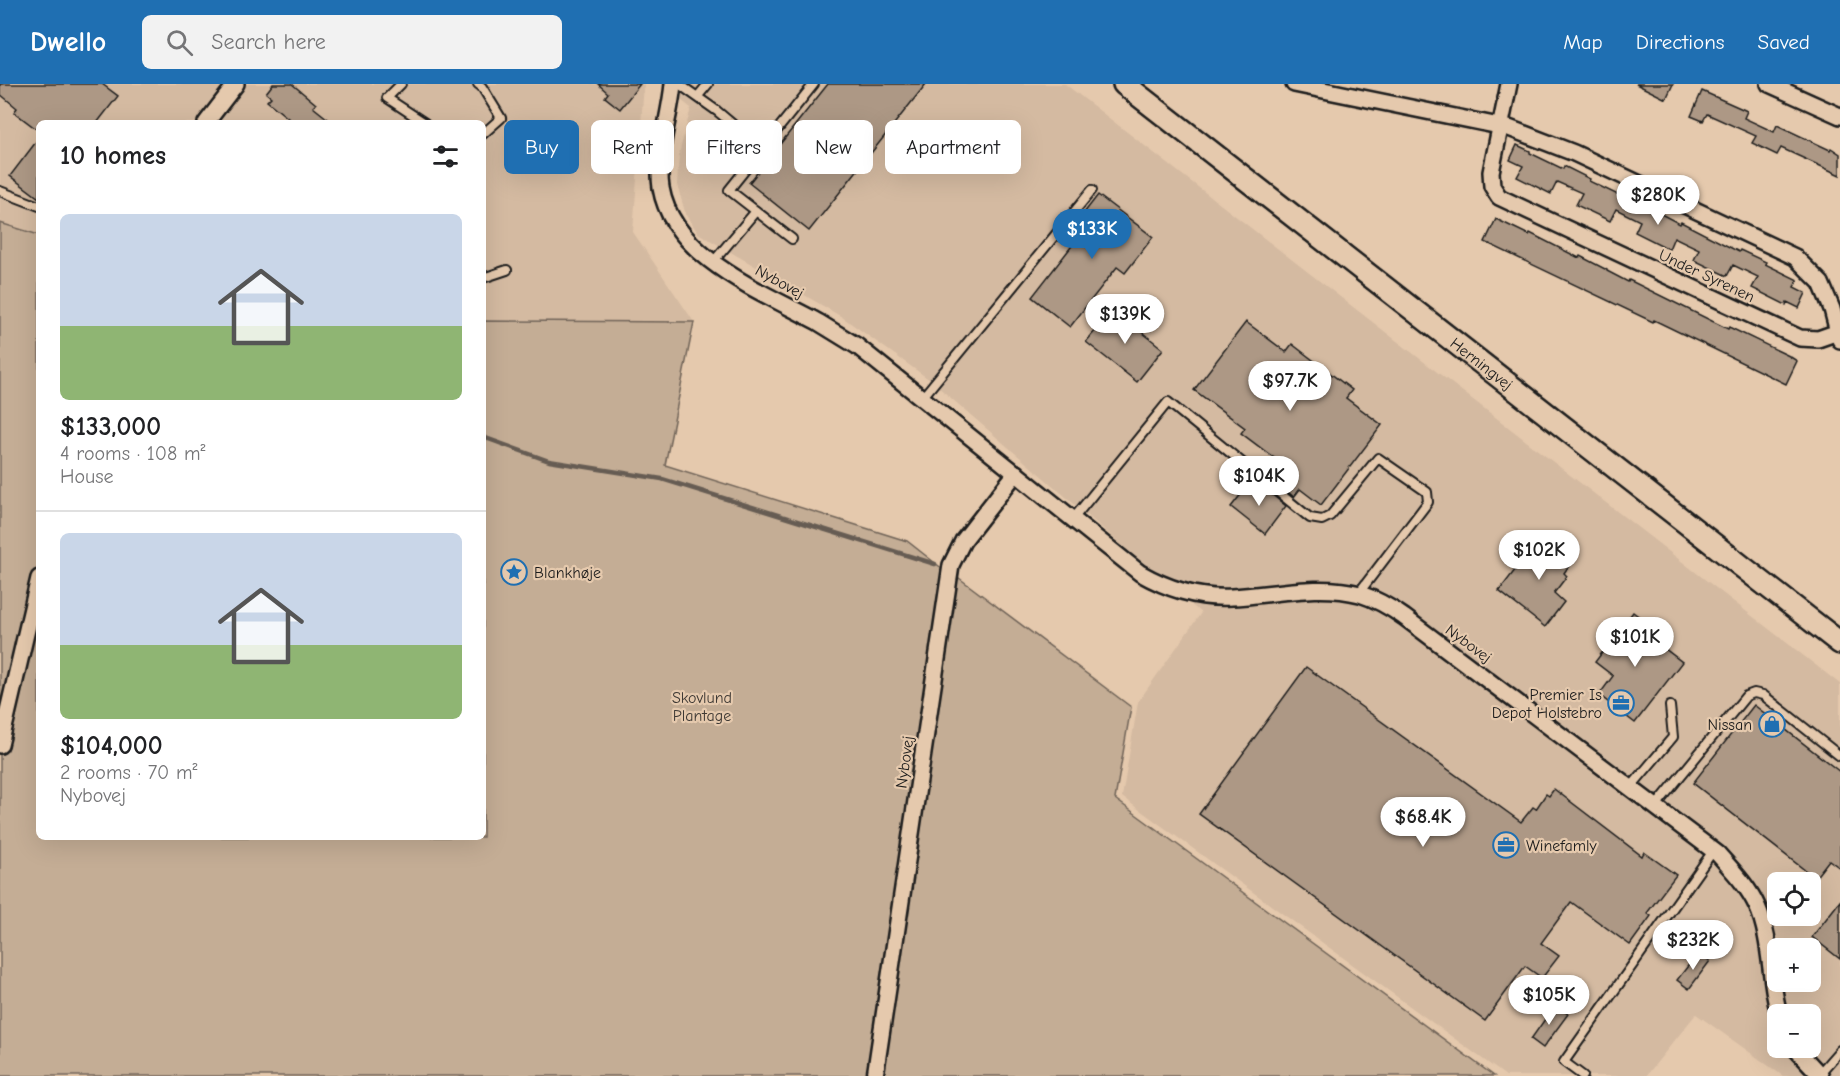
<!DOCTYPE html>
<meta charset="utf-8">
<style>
body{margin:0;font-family:"Comic Neue",sans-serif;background:#f2f2f2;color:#202124;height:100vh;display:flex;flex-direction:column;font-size:22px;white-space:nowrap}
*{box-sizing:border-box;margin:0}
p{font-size:20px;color:#757577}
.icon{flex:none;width:33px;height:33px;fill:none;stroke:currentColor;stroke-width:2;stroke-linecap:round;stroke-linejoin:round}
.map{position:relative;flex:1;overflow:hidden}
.drawer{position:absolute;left:36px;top:36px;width:450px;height:720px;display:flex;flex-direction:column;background:#fff;border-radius:9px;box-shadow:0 6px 24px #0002}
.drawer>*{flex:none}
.guide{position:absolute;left:504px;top:36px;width:570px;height:54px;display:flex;gap:12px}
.buttons{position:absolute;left:1767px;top:788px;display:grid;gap:12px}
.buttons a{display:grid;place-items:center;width:54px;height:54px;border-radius:9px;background:#fff;box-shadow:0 6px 24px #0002;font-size:30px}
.price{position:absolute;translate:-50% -51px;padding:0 14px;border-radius:21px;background:#fff;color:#222;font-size:20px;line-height:39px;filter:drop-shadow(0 2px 3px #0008)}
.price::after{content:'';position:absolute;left:50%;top:36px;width:18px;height:14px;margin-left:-9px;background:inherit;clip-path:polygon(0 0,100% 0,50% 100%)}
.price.active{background:#1f6fb2;color:#fff}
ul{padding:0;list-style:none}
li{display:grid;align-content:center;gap:12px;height:318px;padding:0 24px}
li+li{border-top:2px solid #e0e0e0}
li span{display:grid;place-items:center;height:186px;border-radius:9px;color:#555}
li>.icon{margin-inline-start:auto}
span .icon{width:108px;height:108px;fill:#fffc;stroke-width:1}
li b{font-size:26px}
h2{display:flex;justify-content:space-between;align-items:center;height:72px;padding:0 24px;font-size:26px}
.tag{padding:0 21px;border-radius:9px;background:#fff;box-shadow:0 6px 24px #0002;font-size:21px;line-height:54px}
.tag.active{background:#1f6fb2;color:#fff}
header{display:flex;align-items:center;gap:36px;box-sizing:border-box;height:84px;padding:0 30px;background:#1f6fb2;color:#fff}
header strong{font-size:28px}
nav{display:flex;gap:33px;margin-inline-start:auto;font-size:21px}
.search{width:420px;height:54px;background:#f2f2f2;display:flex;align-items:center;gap:15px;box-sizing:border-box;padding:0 21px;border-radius:9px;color:#757577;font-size:22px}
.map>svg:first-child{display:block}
</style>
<header>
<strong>Dwello</strong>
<div class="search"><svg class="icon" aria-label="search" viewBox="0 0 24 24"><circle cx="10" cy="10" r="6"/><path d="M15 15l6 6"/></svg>Search here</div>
<nav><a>Map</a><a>Directions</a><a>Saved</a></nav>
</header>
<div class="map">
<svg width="1840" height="992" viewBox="0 0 1840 992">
<rect width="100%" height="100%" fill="#e5c9ad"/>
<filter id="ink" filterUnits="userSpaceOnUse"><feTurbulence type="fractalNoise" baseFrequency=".0167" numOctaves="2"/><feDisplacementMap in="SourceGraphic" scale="12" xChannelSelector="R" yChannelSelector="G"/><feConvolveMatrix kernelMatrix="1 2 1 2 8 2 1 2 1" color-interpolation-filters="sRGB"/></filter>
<g filter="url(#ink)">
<g fill="#d4baa1" fill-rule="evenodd">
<path d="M0,0H644L633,148L694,238L483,237V39H39V151L0,139Z"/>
<path d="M661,0H1065L1840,600V992H1783L1696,930L1646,992H1506L1122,713L1138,618L1201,529L930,296L842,233L698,149L686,131L677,101L679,70L691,24ZM1778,798H1810V831H1778ZM1778,864H1810V897H1778ZM1778,930H1810V963H1778Z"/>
</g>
<g fill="#c4ad95" stroke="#706458" stroke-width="1.5">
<path d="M0,139L39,151V753H483V237L694,238L665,381L907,457L944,486L870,992H0Z"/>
<path d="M955,491L1131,623L1115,715L1494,992H880Z"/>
</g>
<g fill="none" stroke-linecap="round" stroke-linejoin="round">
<path stroke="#665c52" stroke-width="4.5" d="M483,353L549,377L662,395L935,480"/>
</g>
<g fill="#ad9885" stroke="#1c1c1c" stroke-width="1.5">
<path d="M0,0H102L118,12L97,39H39V47L14,28L17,24L0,10Z"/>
<path d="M273,0H292L316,20L313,23L333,39H294L267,17L271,13L266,9Z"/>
<path d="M598,0H640L620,25L605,13L608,9Z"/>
<path d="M828,0H926L809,147L749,99Z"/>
<path d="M1636,0H1673L1666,15Z"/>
<path d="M1702,7L1747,27L1744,34L1774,48L1777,41L1830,66L1831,64L1840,70V91L1781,64L1777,71L1752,59L1756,52L1707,30L1703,37L1691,32Z"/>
<path d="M39,54V114L10,92Z"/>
<path d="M1517,61L1530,67V69L1563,85L1564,82L1590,95L1589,97L1622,113L1623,110L1680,140L1681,138L1739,168L1740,166L1766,178L1765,180L1798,196L1794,203L1806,209L1799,224L1787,218L1786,221L1752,204L1758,193L1733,181L1727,192L1694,176L1699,165L1674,153L1669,165L1635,148L1640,137L1616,125L1610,137L1576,121L1582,109L1557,98L1551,110L1517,93L1523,82L1510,76Z"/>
<path d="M1098,111L1153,153L1125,189L1117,183L1070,243L1032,213L1078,154L1070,147Z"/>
<path d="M1496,135L1529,151L1530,149L1579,174L1580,172L1607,186V187L1628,198L1629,196L1728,245L1729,243L1789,272L1797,277L1786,300L1654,236L1653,238L1485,158Z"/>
<path d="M1113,225L1163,265L1137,298L1086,258Z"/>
<path d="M1246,238L1286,268L1292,260L1352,306L1346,314L1382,341L1321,421L1300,405L1294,413L1263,388L1274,374L1241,349L1245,344L1194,306Z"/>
<path d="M1253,395L1286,422L1265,450L1231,423Z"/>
<path d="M1545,454L1554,461L1556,459L1562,461L1566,467L1565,470L1573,476L1564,489L1567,492L1554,509L1564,518L1545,543L1499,507L1532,464L1535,466Z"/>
<path d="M1633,528L1653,543L1647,551L1682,578L1635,639L1599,611L1613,592L1595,578Z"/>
<path d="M1306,583L1521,738L1533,723L1536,725L1546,710L1549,712L1554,705L1642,772L1644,768L1676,791L1647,829L1651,832L1630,861L1571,818L1541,859L1559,872L1542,894L1525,882L1485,937L1199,730Z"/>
<path d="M1754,621L1840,688V784L1829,776L1815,794L1693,699Z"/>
<path d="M1840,817V875L1812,853Z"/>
<path d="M1698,869L1710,877L1689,905L1677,896Z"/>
<path d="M1555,921L1568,930L1543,964L1531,955Z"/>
</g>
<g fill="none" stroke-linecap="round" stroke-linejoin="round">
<g stroke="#1c1c1c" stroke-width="12">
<g id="service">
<path d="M401,0L387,14L425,39"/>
<path d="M478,0L482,3L501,34L483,50"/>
<path d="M679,0L717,27L761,64"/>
<path d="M698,12L708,0"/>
<path d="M0,107L39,122"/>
<path d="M792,155L729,106L814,0"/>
<path d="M713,178L756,127"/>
<path d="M483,194L507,186"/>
<path d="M922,314L1092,106"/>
<path d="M1073,435L1168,318L1310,434L1322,436L1330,432L1378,374L1427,408L1428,418L1358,510"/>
<path d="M1630,704L1673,653L1670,622"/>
<path d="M1655,723L1746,612L1754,609L1763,611L1840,672"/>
<path d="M1819,990L1840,966"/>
<path d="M1583,992L1564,978L1713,767"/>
</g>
</g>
<g stroke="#1c1c1c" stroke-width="20">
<g id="minor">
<path d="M673,0C670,34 656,70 661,104C673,174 763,208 818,238C831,246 844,254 857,262L1140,489C1168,505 1200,515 1232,513C1273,511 1318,499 1360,510C1376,515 1390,523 1404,533L1718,770C1732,786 1748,802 1757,822C1772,855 1769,895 1779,930"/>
<path d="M1294,0L1509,44L1574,69L1795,173L1821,199L1832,225L1840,256"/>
<path d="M1509,0L1491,88L1492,102L1499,113L1800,254L1818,255L1838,248"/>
<path d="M1769,0L1840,32"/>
<path d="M206,39L236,0"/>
<path d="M0,661L39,494"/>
<path d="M1794,963L1821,992"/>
<path d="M875,992L951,481L963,457L1016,389"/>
</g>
</g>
<g stroke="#1c1c1c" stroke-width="26">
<g id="secondary">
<path id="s1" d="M1124,0L1840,559"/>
</g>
</g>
<use href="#service" stroke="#e5c9ad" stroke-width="8"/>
<use href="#minor" stroke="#e5c9ad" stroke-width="15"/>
<use href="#secondary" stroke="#e5c9ad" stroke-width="21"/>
</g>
</g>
<defs>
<g id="sight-ring" transform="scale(1.35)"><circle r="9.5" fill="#e5c9ad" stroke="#1f6fb2" stroke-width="1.5"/><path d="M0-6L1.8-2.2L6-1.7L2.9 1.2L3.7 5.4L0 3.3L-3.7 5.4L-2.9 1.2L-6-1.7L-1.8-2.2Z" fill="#1f6fb2"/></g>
<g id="office-ring" transform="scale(1.35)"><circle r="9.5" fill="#e5c9ad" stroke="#1f6fb2" stroke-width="1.5"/><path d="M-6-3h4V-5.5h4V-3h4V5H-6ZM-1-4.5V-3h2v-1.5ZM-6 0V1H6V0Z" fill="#1f6fb2"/></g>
<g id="shop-ring" transform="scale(1.35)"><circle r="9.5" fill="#e5c9ad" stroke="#1f6fb2" stroke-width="1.5"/><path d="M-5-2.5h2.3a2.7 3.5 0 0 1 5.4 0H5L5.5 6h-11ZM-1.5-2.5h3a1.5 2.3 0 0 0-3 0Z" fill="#1f6fb2"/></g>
</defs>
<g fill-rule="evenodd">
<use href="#sight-ring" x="514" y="488"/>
<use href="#office-ring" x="1621" y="619"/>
<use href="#shop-ring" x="1772" y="640"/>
<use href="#office-ring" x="1506" y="761"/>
</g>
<g text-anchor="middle" stroke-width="4.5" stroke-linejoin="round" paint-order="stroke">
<g font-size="16" fill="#1c1c1c" stroke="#e5c9ad">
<text transform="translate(1707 191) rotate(25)" y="6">Under Syrenen</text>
<text transform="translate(780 197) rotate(29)" y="6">Nybovej</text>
<text dy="6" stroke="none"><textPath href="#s1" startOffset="454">Herningvej</textPath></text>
<text transform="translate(1469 559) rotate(37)" y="6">Nybovej</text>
<text transform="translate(904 678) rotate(-82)" y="6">Nybovej</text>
</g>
<g font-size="16" fill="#1c1c1c" stroke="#e5c9ad" text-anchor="start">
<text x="534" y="494">Blankhøje</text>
<text x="1602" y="616" text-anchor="end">Premier Is<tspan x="1602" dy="18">Depot Holstebro</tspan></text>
<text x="1752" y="646" text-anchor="end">Nissan</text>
<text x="1526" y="767">Winefamly</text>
</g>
<g font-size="16" fill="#3e3934" stroke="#e5c9ad">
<text x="702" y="619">Skovlund<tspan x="702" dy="18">Plantage</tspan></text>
</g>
</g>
</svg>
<div class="buttons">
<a><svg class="icon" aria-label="locate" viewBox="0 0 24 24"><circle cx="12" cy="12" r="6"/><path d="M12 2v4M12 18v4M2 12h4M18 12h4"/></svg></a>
<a>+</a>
<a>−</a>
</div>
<b class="price" style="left:1658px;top:142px">$280K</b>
<b class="price active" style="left:1092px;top:176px">$133K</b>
<b class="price" style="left:1125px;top:261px">$139K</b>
<b class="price" style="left:1290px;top:328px">$97.7K</b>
<b class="price" style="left:1259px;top:423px">$104K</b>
<b class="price" style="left:1539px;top:497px">$102K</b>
<b class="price" style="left:1635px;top:584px">$101K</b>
<b class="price" style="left:1423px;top:764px">$68.4K</b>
<b class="price" style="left:1693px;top:887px">$232K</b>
<b class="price" style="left:1549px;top:942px">$105K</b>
<div class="guide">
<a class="tag active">Buy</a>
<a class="tag">Rent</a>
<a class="tag">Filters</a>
<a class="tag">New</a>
<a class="tag">Apartment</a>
</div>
<section class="drawer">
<h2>10 homes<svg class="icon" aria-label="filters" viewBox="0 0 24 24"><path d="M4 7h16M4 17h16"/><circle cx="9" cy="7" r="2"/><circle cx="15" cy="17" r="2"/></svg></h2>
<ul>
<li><span style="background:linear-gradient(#c9d6e8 60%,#8fb573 0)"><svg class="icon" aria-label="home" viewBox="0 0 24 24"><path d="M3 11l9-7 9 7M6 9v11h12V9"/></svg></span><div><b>$133,000</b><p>4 rooms · 108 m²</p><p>House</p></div></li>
<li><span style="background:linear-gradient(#c9d6e8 60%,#8fb573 0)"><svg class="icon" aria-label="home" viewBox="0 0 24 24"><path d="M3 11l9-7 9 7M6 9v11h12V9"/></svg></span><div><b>$104,000</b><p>2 rooms · 70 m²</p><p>Nybovej</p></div></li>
</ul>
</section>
</div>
